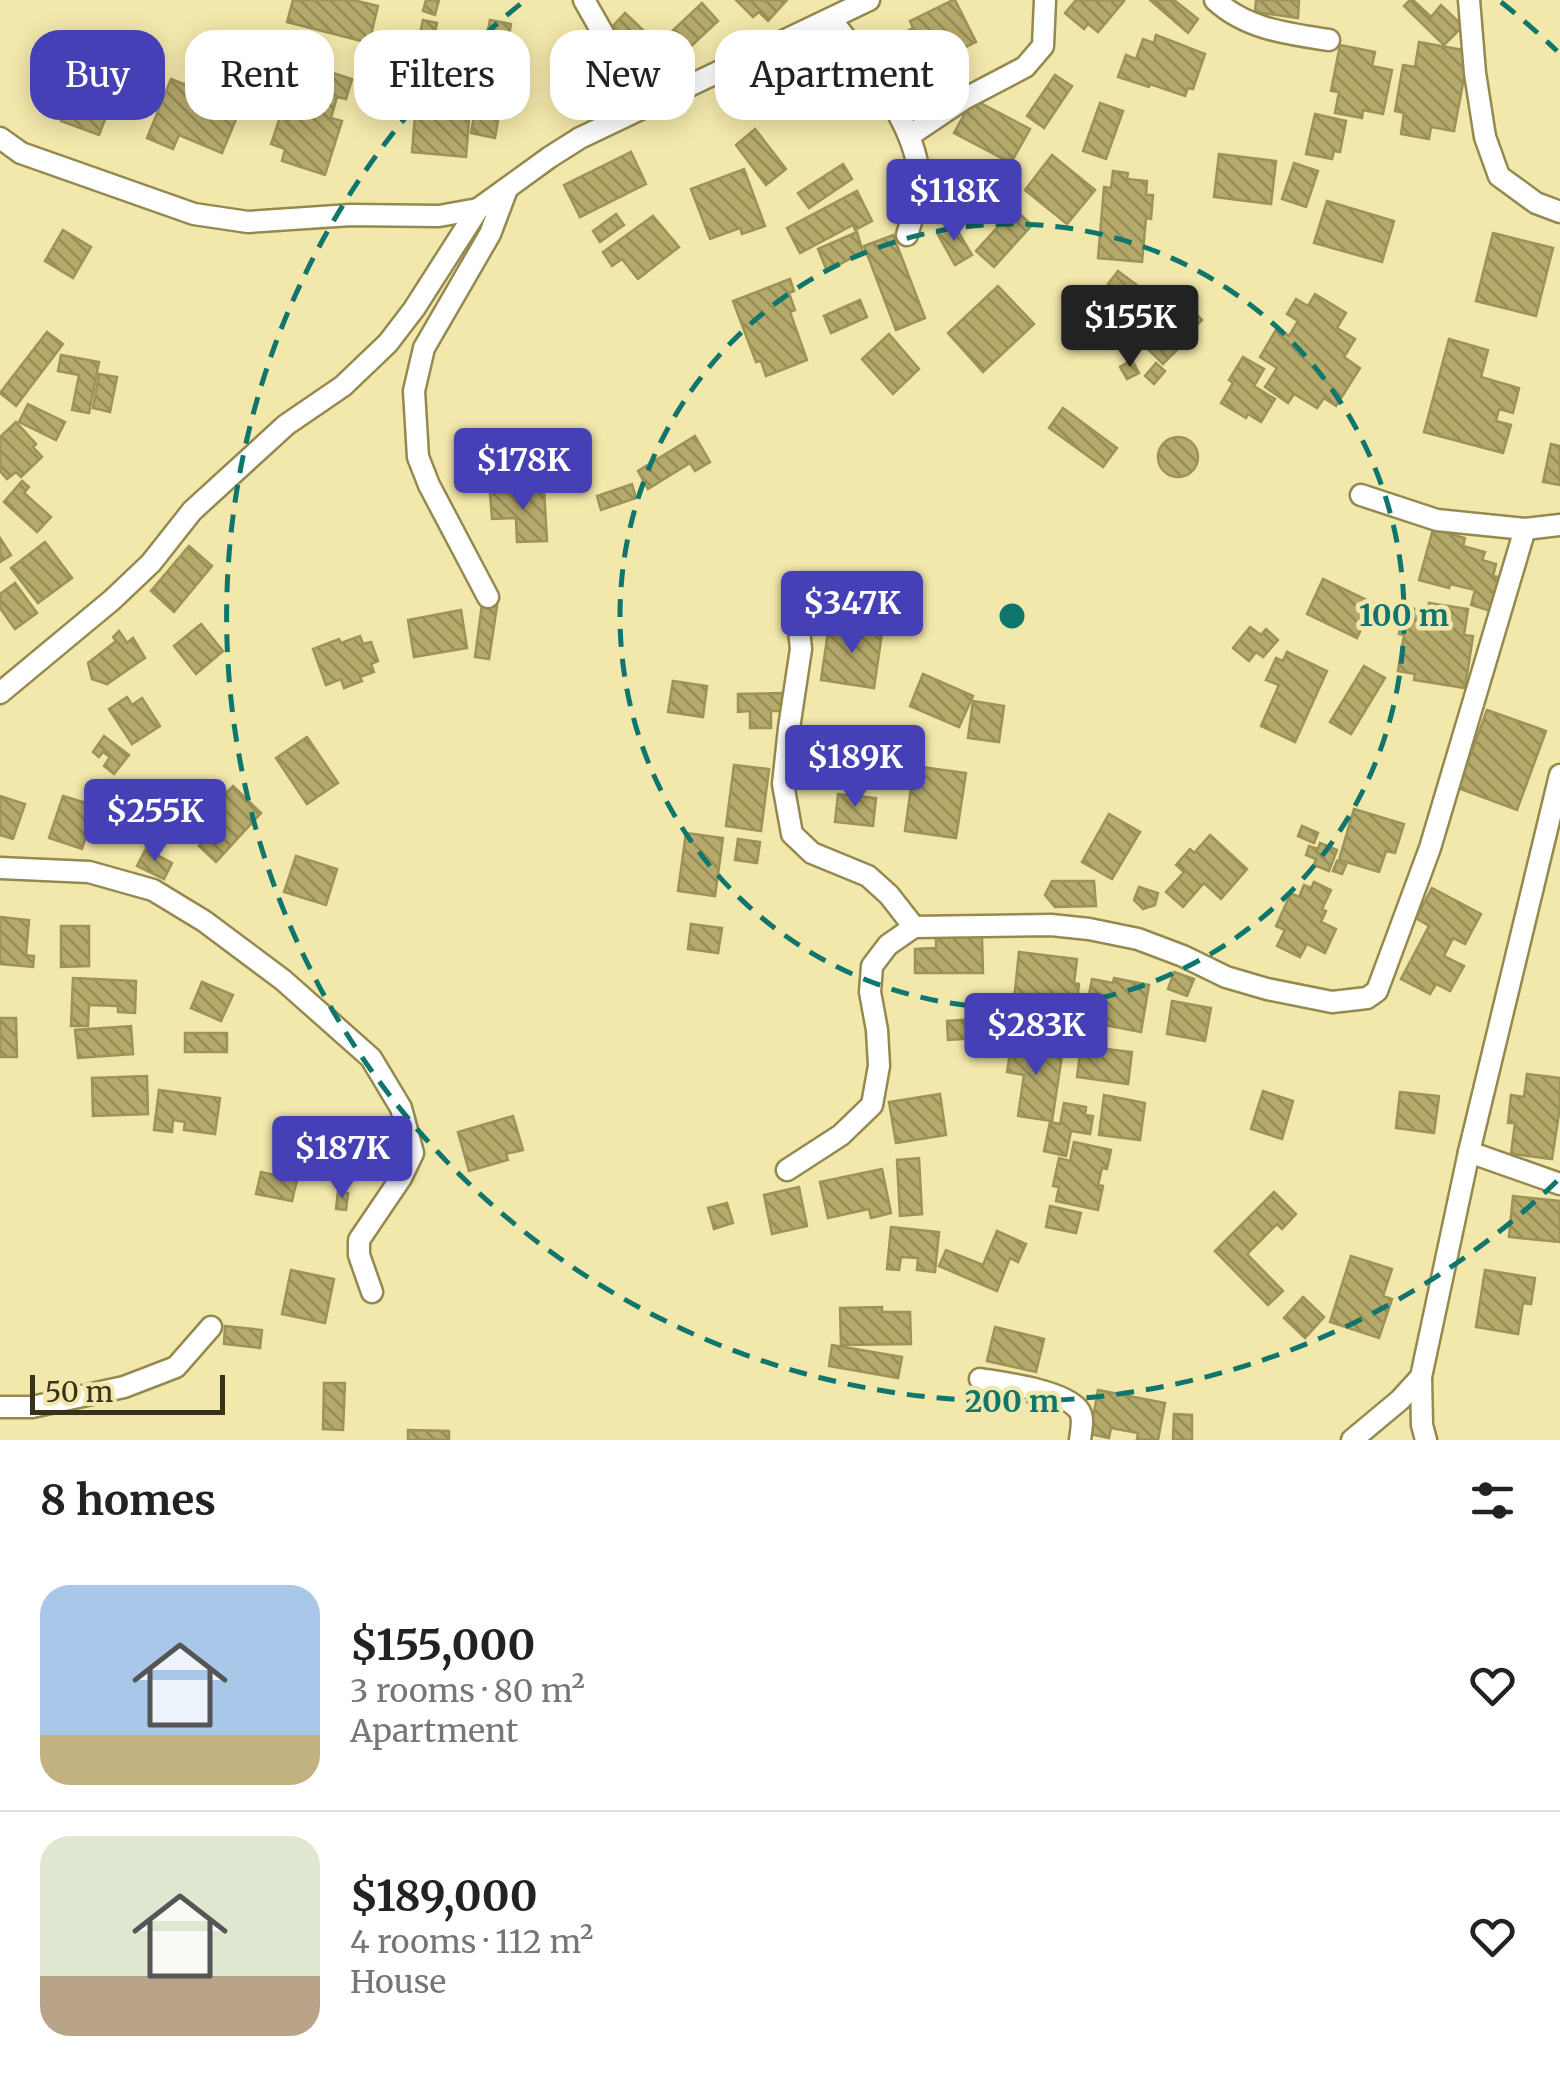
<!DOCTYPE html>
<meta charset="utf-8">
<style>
body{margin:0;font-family:Merriweather,serif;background:#f6f6f6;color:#222;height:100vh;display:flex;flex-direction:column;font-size:38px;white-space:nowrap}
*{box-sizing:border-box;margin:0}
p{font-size:32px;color:#767676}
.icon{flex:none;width:55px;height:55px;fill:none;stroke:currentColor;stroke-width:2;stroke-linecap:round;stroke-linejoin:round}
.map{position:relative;height:1440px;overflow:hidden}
.details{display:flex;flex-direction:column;background:#fff;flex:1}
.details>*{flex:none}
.hud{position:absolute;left:30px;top:30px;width:1000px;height:90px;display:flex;gap:20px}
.scale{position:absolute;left:30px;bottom:25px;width:195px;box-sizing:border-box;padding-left:10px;border:5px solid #37331b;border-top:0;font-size:28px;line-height:35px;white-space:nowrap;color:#37331b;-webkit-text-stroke:8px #f3e8ab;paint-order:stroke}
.price{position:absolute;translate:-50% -85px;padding:0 22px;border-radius:10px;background:#4640b6;color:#fff;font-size:32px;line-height:65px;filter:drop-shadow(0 2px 5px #0008)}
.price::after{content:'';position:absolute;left:50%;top:60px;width:30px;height:22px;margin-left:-15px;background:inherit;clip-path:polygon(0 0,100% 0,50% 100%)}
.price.active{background:#222;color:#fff}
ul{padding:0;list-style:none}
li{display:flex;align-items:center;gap:30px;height:250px;padding:0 40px}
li+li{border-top:2px solid #e0e0e0}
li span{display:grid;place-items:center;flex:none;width:280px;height:200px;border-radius:30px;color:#555}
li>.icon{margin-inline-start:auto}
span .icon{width:120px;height:120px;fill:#fffc;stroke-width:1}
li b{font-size:42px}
h2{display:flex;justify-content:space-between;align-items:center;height:120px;padding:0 40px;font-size:42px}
.chip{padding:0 35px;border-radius:30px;background:#fff;box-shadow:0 5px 25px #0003;font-size:35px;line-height:90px}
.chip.active{background:#4640b6;color:#fff}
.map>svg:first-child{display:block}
</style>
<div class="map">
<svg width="1560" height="1440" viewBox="0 0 1560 1440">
<defs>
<pattern id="building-back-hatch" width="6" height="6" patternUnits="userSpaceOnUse" patternTransform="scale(2.5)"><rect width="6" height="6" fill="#b6aa6b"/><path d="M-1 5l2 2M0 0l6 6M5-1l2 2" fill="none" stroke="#958b57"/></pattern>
</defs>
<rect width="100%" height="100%" fill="#f3e8ab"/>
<g fill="url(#building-back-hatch)" stroke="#9d9258" stroke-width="2.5">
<path d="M293,0H353L378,6L369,43L287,22Z"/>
<path d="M426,0H439L435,15L423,11Z"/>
<path d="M736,0H787L768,21L759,12L753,17Z"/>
<path d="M953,0H955L976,42L915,72L897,36L913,28L910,21Z"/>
<path d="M1076,0H1123L1124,1L1098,32L1088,24L1084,29L1065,13Z"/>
<path d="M1150,0H1174L1198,19L1188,33Z"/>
<path d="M1256,0H1299L1298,18L1255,12Z"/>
<path d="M1410,0H1413L1431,17L1441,5L1463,26L1444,45L1404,6Z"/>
<path d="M702,3L718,21L685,52L669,34Z"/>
<path d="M625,13L664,50L651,63L613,26Z"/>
<path d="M423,20L437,23L432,46L418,42Z"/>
<path d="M490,20L511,24L505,59L483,55Z"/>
<path d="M1156,35L1205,54L1193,89L1188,88L1185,96L1150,84L1149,87L1118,77L1126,55L1136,59L1143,39L1154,43Z"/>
<path d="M1419,42L1469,51L1454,131L1431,127L1429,139L1401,134L1404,113L1395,111L1403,65L1415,67Z"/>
<path d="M1340,45L1375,52L1372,66L1392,70L1383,114L1363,110L1362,118L1335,113L1339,92L1331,91Z"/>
<path d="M413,46L433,51L426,79L406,74Z"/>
<path d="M824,56L834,67L836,74L809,93L797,75Z"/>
<path d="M298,62L352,79L346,99L337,97L331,118L342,121L325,175L282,161L285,149L271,144L280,117L289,120L294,105L285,103Z"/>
<path d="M582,75L607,80L601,114L576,110Z"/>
<path d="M1055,75L1072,86L1044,128L1027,116Z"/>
<path d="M171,79L241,107L222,153L179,135L173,149L147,138Z"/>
<path d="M479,88L503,92L495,138L471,133Z"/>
<path d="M69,97L108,112L99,135L61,121Z"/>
<path d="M973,99L1030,129L1011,163L954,133Z"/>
<path d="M416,103L470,107L466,157L412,152Z"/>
<path d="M1100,103L1123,111L1106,159L1083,151Z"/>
<path d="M1315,114L1346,121L1340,152L1334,151L1332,159L1306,154Z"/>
<path d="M755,129L786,169L766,185L736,145Z"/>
<path d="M631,152L646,184L580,217L564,185Z"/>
<path d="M1219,154L1276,161L1271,204L1214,197Z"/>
<path d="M1052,155L1095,190L1067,224L1025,190Z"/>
<path d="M1294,163L1318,171L1306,207L1282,199Z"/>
<path d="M843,164L852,179L809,208L798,193Z"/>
<path d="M744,169L765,226L742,234L740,228L710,239L691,189Z"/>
<path d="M1113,171L1128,173L1127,179L1147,181L1146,195H1153L1151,219L1146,218L1142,262L1098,258L1104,187L1111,188Z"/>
<path d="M857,191L872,221L855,230L853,225L800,253L787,228Z"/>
<path d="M1327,201L1394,221L1382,262L1314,243Z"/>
<path d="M1014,209L1032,225L994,267L976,251Z"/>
<path d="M616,214L624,225L600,242L593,231Z"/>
<path d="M653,216L679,247L638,279L622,259L612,266L603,252Z"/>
<path d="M953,223L972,255L955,265L937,233Z"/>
<path d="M63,230L91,247L73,278L45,261Z"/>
<path d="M857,232L863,252L827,271L818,249Z"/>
<path d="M1493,233L1553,248L1536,316L1476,301Z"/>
<path d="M893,235L925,318L896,330L864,246Z"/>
<path d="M1118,271L1146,292L1136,306L1108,284Z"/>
<path d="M790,279L794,291L789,293L795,310L790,312L807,360L766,376L761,361L756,362L733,301Z"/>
<path d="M998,286L1034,324L983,372L948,333Z"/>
<path d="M1315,294L1346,313L1337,328L1355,339L1344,357L1360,368L1336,406L1324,398L1317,408L1294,394L1288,403L1265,387L1277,368L1260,357L1277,328L1289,336L1298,321L1287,314L1296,299L1308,306Z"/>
<path d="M1116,296L1122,325L1084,334L1077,305Z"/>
<path d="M860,300L867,317L831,333L824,316Z"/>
<path d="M1189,307L1202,320L1183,339L1171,325Z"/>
<path d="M1165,327L1182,345L1163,364L1145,346Z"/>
<path d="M47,332L63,344L16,406L0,393Z"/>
<path d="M889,334L919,369L893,394L862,359Z"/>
<path d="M1449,339L1488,350L1481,377L1519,388L1513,413L1499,409L1496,421L1511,425L1503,453L1424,432Z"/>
<path d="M61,355L99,362L89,413L72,410L79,375L58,371Z"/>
<path d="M1243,357L1264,369L1254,386L1275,399L1261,422L1248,414L1246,418L1221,403L1233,383L1229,380Z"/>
<path d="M1132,360L1139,373L1127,379L1120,367Z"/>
<path d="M1156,363L1165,371L1154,384L1145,376Z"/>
<path d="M99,374L117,377L110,412L93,408Z"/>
<path d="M28,404L65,422L56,440L19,422Z"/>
<path d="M1063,408L1117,448L1103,467L1049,428Z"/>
<path d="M16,422L36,444L33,447L42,457L21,477L16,472L7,479L0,471V437Z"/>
<path d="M695,436L710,462L695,471L690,463L648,489L638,471Z"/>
<circle cx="1178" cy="457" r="20"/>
<path d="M1551,444L1560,446V485L1543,482Z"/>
<path d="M22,481L29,487L24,493L51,517L37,532L4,502Z"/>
<path d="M632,484L636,498L601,510L597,496Z"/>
<path d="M544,490L547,541L517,542L516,518L492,519L490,493Z"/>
<path d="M1433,529L1465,538L1463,546L1485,552L1482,560L1496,564L1493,576L1507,579L1497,613L1471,605L1475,590L1450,584L1449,588L1419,580Z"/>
<path d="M0,538L11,555L0,562Z"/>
<path d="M45,542L72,578L38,603L11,568Z"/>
<path d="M189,546L212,566L174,612L151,591Z"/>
<path d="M1323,579L1373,603L1357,638L1307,614Z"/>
<path d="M15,583L37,613L15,629L0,608V594Z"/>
<path d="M1429,603L1468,609L1464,635L1473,636L1465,688L1414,680L1415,674L1398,671L1404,635L1399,634L1403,607L1428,611Z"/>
<path d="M482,604L497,606L489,659L475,657Z"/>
<path d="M461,610L467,648L414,657L408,620Z"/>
<path d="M201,624L223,651L196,674L174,646Z"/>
<path d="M829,625L882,633L874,688L821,680Z"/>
<path d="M1250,627L1261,635L1266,629L1278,640L1263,657L1256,652L1249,661L1233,648Z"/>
<path d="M119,631L127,643L133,638L145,658L107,684L92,679L88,663L116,641L113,637Z"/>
<path d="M360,636L363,644L371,642L378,661L371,664L374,672L360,677L362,681L344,688L341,679L326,685L313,649L339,639L341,643Z"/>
<path d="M1287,652L1327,671L1295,742L1261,726L1279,685L1266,680L1276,658L1283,661Z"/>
<path d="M1364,666L1385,678L1351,734L1330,722Z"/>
<path d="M923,674L973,696L959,727L910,706Z"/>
<path d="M673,681L707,686L703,717L668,712Z"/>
<path d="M782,693V711H771V728H750V711L738,712V694Z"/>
<path d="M127,697L132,705L142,698L160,726L132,744L109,709Z"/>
<path d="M973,701L1004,706L999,742L968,738Z"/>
<path d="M1487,710L1546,731L1517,810L1458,788Z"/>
<path d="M104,736L129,755L114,774L104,766L110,757L103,752L99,757L93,752Z"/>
<path d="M307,737L338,783L307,804L276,758Z"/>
<path d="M852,750L879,753L876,773L850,770Z"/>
<path d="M734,765L769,769L761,831L726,826Z"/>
<path d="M914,766L966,773L956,838L905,831Z"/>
<path d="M233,786L261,813L216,862L199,846L206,838L192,824L205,810L208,812Z"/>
<path d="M838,794L876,798L873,826L835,822Z"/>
<path d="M0,796L25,804L13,839L0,835Z"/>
<path d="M63,796L96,806L82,849L49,838Z"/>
<path d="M1354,809L1404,824L1395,853L1386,851L1379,872L1339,860Z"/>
<path d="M1109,814L1140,832L1112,879L1082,862Z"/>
<path d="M1302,826L1318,833L1314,843L1298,836Z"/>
<path d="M686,833L723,838L715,896L678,891Z"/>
<path d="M1210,835L1247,869L1221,899L1204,883L1183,907L1166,892L1184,872L1176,865L1190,849L1194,853Z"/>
<path d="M738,839L760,842L757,863L735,860Z"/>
<path d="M1320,843L1337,850L1329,871L1314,865L1316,859L1306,855L1309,846L1318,849Z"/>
<path d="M146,849L172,863L164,879L137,866Z"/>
<path d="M296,856L337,869L326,905L284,892Z"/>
<path d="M1337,861L1346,865L1342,874L1333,871Z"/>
<path d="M1052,881H1094L1096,906L1055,907L1045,895Z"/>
<path d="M1314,882L1331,890L1322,909L1326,911L1321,922L1336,929L1325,953L1307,944L1300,957L1277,946L1285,930L1276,926L1291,893L1299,897L1304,885L1311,888Z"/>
<path d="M1139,887L1158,893L1155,905L1143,909L1134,900Z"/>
<path d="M1432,888L1481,914L1465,944L1453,938L1444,956L1464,966L1450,991L1436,984L1430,994L1401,979L1429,926L1416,918Z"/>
<path d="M0,917L29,920L26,955L34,956L33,967L0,964Z"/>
<path d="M691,924L722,928L718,953L688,949Z"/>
<path d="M61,926H89V966L61,967Z"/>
<path d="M936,937H982L983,973H915V949L936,948Z"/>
<path d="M1019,952L1077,959L1074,983L1079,984L1077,1000H1072L1069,1029L1042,1026L1041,1033L1011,1029Z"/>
<path d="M1174,972L1194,979L1187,996L1168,989Z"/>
<path d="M73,978L136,981L135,1013L118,1012V1006L89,1005L88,1026H71Z"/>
<path d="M1114,978L1149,985L1141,1032L1084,1021L1092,979L1113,983Z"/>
<path d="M202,982L233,995L221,1021L191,1008Z"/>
<path d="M1172,1001L1211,1008L1205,1041L1167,1034Z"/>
<path d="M0,1018H16L17,1057H0Z"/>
<path d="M977,1019L978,1038L948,1040L947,1021Z"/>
<path d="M131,1026L133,1054L78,1058L75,1030Z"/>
<rect x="185" y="1033" width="42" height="19"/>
<path d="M1012,1041L1063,1049L1052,1121L1018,1116L1024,1075L1007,1072Z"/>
<path d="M1081,1046L1132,1052L1128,1084L1077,1077Z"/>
<path d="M1527,1074L1560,1078V1107L1552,1159L1511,1154L1515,1123H1508L1511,1095L1524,1097Z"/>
<path d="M147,1076L148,1114L93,1116L92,1078Z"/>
<path d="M159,1090L220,1098L215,1134L184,1130L185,1122L173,1120L172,1132L154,1130Z"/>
<path d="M1263,1091L1293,1101L1282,1139L1251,1129Z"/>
<path d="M1400,1092L1439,1096L1434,1133L1396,1128Z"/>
<path d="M940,1094L946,1135L896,1143L889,1102Z"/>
<path d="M1104,1095L1145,1103L1140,1140L1099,1135Z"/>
<path d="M1064,1103L1086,1107L1085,1115L1093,1116L1090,1134L1071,1131L1066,1156L1044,1151L1050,1122L1060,1124Z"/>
<path d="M513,1116L523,1150L506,1154L508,1160L469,1171L458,1132Z"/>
<path d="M299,1137L311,1140L303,1171L291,1168Z"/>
<path d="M1074,1142L1111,1150L1107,1169L1102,1168L1098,1185L1103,1186L1098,1210L1056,1201L1059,1187L1053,1186L1059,1158L1070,1161Z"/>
<path d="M919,1158L922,1214L900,1216L897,1160Z"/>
<path d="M882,1169L891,1213L871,1218L869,1209L828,1218L820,1182Z"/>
<path d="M261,1172L297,1180L292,1201L256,1194Z"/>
<path d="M799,1187L807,1226L772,1234L764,1195Z"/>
<path d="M338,1192L348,1193L346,1210L336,1209Z"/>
<path d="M1274,1192L1296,1214L1282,1229L1277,1224L1247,1254L1283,1291L1268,1305L1215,1251Z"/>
<path d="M1513,1196L1560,1201V1242L1509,1237Z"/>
<path d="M727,1203L733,1223L714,1229L708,1208Z"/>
<path d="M1050,1206L1081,1213L1076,1233L1046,1227Z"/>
<path d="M891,1227L939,1232L935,1272L917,1270L918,1258L901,1257L899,1270L887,1269Z"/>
<path d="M997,1231L1026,1244L1018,1262L1010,1258L997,1291L939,1266L946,1250L983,1265Z"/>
<path d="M1351,1256L1392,1269L1383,1296L1392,1299L1379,1338L1330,1322Z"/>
<path d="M291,1270L334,1279L325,1323L282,1314Z"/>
<path d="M1485,1270L1535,1278L1531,1304L1523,1303L1518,1334L1476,1327Z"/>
<path d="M1303,1297L1324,1317L1305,1338L1284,1318Z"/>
<path d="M882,1307V1312H910L911,1344L841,1345L840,1308Z"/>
<path d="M225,1326L262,1330L260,1348L224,1344Z"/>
<path d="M995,1327L1044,1339L1036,1372L987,1361Z"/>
<path d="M832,1345L902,1357L898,1378L829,1366Z"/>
<path d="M324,1383H345L343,1430L323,1429Z"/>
<path d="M1098,1390L1165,1403L1158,1440L1137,1439L1138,1433L1111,1428L1109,1438L1090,1434Z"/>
<path d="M1174,1414L1192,1415V1440H1173Z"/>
<path d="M408,1430L449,1431V1440H408Z"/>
</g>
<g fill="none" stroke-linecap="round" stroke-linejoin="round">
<g stroke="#94894f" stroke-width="25">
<g id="minor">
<path d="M584,0L629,79L639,88L659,99"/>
<path d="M1215,0C1246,29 1289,34 1329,40"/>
<path d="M1469,0L1475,73L1485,137L1499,176L1536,203L1560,212"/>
<path d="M831,19C861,59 904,108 916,158C923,183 915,210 907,235"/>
<path d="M909,136L964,99L1025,67L1043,46L1045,0"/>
<path d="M0,138L21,153L194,214L248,222L351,215L439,216L478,209"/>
<path d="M1361,495L1437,520L1525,529L1560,525"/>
<path d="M488,597L429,485L418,457L414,391L424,348L490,234L507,189"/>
<path d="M797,610L801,649L789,728L783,784L792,834L812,853L868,876L889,895L914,927"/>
<path d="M0,693L112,600L151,563L192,511L286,425L343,386L388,343L414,309L478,209L550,157L580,138L869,0"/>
<path d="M0,868L89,872L153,890L204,921L283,980L371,1058L401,1108L413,1153L401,1178L359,1240V1255L372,1292"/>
<path d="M1469,1152L1560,1184"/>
<path d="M787,1170L841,1135L872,1105L879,1066L877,1030L870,992L872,966L888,945L914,927L1051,925L1089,929L1138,939L1183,956L1226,977L1267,989L1332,1002L1367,998L1377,991L1430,848L1525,529"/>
<path d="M980,1379C1004,1383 1062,1390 1078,1409C1085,1417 1081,1430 1080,1440"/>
<path d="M0,1407H32L124,1387L176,1367L211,1327"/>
<path d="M1352,1440L1400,1400L1421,1377"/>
<path d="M1426,1440L1422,1425L1421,1377L1469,1152L1560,775"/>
</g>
</g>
<use href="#minor" stroke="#fff" stroke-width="20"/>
</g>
<g fill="none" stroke="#0f766e" stroke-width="5" stroke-dasharray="18 12">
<circle cx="1012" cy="616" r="392"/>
<path d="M1557 1181A785 785 0 1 1 523 2M1501 2A785 785 0 0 1 1557 51"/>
</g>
<circle cx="1012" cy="616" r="15" fill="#0f766e" stroke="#f3e8ab" stroke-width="5"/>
<g font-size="30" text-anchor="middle" font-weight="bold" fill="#0f766e" stroke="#f3e8ab" stroke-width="9" stroke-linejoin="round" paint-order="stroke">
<text x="1404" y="626">100 m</text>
<text x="1012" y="1412">200 m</text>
</g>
</svg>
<div class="scale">50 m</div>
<b class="price" style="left:954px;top:244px">$118K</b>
<b class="price active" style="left:1130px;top:370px">$155K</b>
<b class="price" style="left:523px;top:513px">$178K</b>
<b class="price" style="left:852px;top:656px">$347K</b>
<b class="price" style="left:855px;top:810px">$189K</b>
<b class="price" style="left:155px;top:864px">$255K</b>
<b class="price" style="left:1036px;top:1078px">$283K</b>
<b class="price" style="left:342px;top:1201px">$187K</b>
<div class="hud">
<a class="chip active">Buy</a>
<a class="chip">Rent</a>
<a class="chip">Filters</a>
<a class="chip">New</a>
<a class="chip">Apartment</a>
</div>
</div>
<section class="details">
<h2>8 homes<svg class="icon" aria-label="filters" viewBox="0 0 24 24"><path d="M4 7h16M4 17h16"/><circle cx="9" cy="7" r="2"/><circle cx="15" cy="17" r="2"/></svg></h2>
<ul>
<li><span style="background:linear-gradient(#a9c7e8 75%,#c2b280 0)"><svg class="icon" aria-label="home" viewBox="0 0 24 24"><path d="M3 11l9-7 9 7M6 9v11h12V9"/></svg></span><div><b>$155,000</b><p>3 rooms · 80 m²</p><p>Apartment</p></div><svg class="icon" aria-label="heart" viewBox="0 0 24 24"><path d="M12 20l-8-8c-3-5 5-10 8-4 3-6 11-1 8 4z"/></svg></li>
<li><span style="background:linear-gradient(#dfe7d0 70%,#b9a48a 0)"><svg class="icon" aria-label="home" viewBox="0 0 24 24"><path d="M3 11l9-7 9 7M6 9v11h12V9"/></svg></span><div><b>$189,000</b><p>4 rooms · 112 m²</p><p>House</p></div><svg class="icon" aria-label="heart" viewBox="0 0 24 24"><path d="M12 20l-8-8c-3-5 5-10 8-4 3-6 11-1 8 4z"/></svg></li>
</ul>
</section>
